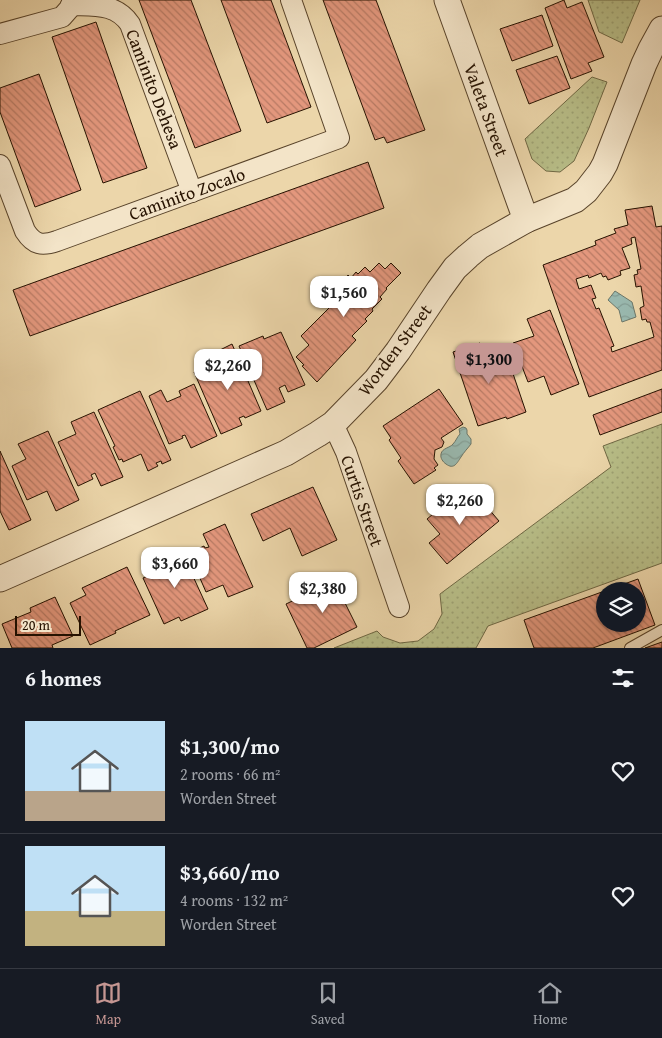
<!DOCTYPE html>
<meta charset="utf-8">
<style>
body{margin:0;font-family:"Gentium Book Plus",serif;background:#242831;color:#f1f3f6;height:100vh;display:flex;flex-direction:column;font-size:19px;white-space:nowrap}
*{box-sizing:border-box;margin:0}
p{font-size:16px;color:#9ea1a6}
.icon{flex:none;width:28px;height:28px;fill:none;stroke:currentColor;stroke-width:2;stroke-linecap:round;stroke-linejoin:round}
.map{position:relative;height:648px;overflow:hidden}
.drawer{display:flex;flex-direction:column;background:#171b24;flex:1}
.drawer>*{flex:none}
.fabs{position:absolute;left:596px;top:582px;display:grid;gap:10px}
.fabs a{display:grid;place-items:center;width:50px;height:50px;border-radius:50%;background:#171b24;box-shadow:0 1px 4px #0004;font-size:25px}
.scale{position:absolute;left:15px;bottom:12px;width:66px;box-sizing:border-box;padding-left:5px;border:2px solid #261200;border-top:0;font-size:14px;line-height:18px;white-space:nowrap;color:#261200;-webkit-text-stroke:4px #f3e4c8;paint-order:stroke}
.price{position:absolute;translate:-50% -42px;padding:0 11px;border-radius:10px;background:#fff;color:#222;font-size:16px;line-height:32px;filter:drop-shadow(0 1px 2px #0008)}
.price::after{content:'';position:absolute;left:50%;top:30px;width:15px;height:11px;margin-left:-8px;background:inherit;clip-path:polygon(0 0,100% 0,50% 100%)}
.price.selected{background:#c59692;color:#111}
ul{padding:0;list-style:none}
li{display:flex;align-items:center;gap:15px;height:125px;padding:0 25px}
li+li{border-top:1px solid #363941}
li span{display:grid;place-items:center;flex:none;width:140px;height:100px;border-radius:0px;color:#555}
li>.icon{margin-inline-start:auto}
span .icon{width:60px;height:60px;fill:#fffc;stroke-width:1}
li b{font-size:21px}
h2{display:flex;justify-content:space-between;align-items:center;height:60px;padding:0 25px;font-size:21px}
.tabs{display:flex;justify-content:space-around;align-items:center;height:70px;border-top:1px solid #363941;background:#171b24;font-size:14px;color:#9ea1a6}
.tabs a{display:grid;justify-items:center;gap:2px}
.tabs .selected{color:#c59692}
.map>svg:first-child{display:block}
</style>
<div class="map">
<svg width="662" height="648" viewBox="0 0 662 648">
<defs>
<pattern id="grass-dots" width="8" height="8" patternUnits="userSpaceOnUse" patternTransform="scale(1.25)"><rect width="8" height="8" fill="#b8be88"/><path d="M2 2h.1M6 6h.1" fill="none" stroke="#9ea274" stroke-width="1.8" stroke-linecap="round"/></pattern>
<pattern id="water-waves" width="16" height="10" patternUnits="userSpaceOnUse" patternTransform="scale(1.25)"><rect width="16" height="10" fill="#99b8ae"/><path d="M0 5q4-4 8 0t8 0" fill="none" stroke="#849d94"/></pattern>
<pattern id="building-back-hatch" width="6" height="6" patternUnits="userSpaceOnUse" patternTransform="scale(1.25)"><rect width="6" height="6" fill="#e3977d"/><path d="M-1 5l2 2M0 0l6 6M5-1l2 2" fill="none" stroke="#b87a64"/></pattern>
</defs>
<rect width="100%" height="100%" fill="#ecd6aa"/>
<filter id="stains"><feTurbulence type="fractalNoise" baseFrequency=".004" numOctaves="4"/><feColorMatrix values="0 0 0 0 .2 0 0 0 0 .09 0 0 0 0 .02 0 0 0 .5 -.17"/></filter>
<radialGradient id="worn" r=".72"><stop offset=".6" stop-color="#630" stop-opacity="0"/><stop offset="1" stop-color="#630" stop-opacity=".3"/></radialGradient>
<g fill="url(#grass-dots)" stroke="#6f6844">
<path d="M588,0H640L622,43L599,32Z"/>
<path d="M592,77L607,82L589,128L574,161L560,172L546,171L532,159L525,139Z"/>
<path d="M662,424V563L488,626L476,648H334L377,631L383,637L400,643L418,641L434,629L442,614L440,594L611,467L603,446Z"/>
</g>
<g fill="url(#water-waves)" stroke="#6b7668">
<path d="M615,291L632,302L636,317L622,322L619,310L608,300Z"/>
<path d="M463,427L466,428L467,430V434L471,439V444C468,448 464,452 461,457C457,463 454,470 446,464C443,462 440,458 441,454C442,448 450,448 453,444C456,441 457,437 460,434L459,429Z"/>
</g>
<g fill="url(#building-back-hatch)" stroke="#261200" fill-rule="evenodd">
<path d="M139,0H191L241,131L195,148Z"/>
<path d="M221,0H271L311,107L267,123Z"/>
<path d="M323,0H376L425,130L387,143L384,137L375,140Z"/>
<path d="M564,0L567,8L582,2L604,57L588,63L592,71L571,79L545,8Z"/>
<path d="M542,15L553,46L512,61L500,29Z"/>
<path d="M96,22L147,168L103,183L52,37Z"/>
<path d="M557,56L570,88L529,104L516,70Z"/>
<path d="M39,74L81,190L35,207L0,112V88Z"/>
<path d="M368,162L384,208L30,336L13,290Z"/>
<path d="M652,206L656,227L662,226V370L589,397L543,265L596,245L595,241L616,233L614,229L628,225L625,210ZM635,237L641,269L637,270L638,274L634,275L636,287L641,286L644,306L640,308L642,320L646,319L647,322H650L654,337L612,352L611,347L614,346L599,308L596,309L592,299L596,298L591,285L579,289L576,279L588,275L589,278L601,273L603,277L606,276L608,280L621,275L620,271L630,268L622,248L632,244L631,238Z"/>
<path d="M379,263L385,269L391,263L401,273L386,288L387,289L380,297L382,299L372,309L373,311L365,319L367,321L352,336L356,340L317,382L302,366L304,365L296,357L309,345L301,336L338,299L328,289L340,276L344,280L348,275L351,278L356,272L358,274L365,267L370,272Z"/>
<path d="M550,310L579,384L551,395L544,376L528,382L513,343L534,336L527,319Z"/>
<path d="M281,332L305,385L288,392L285,385L279,388L285,402L267,410L239,346L263,336L264,339Z"/>
<path d="M480,343L486,360L506,353L526,412L507,419L506,417L478,426L453,352Z"/>
<path d="M232,344L261,411L245,418L244,416L239,418L242,425L221,434L194,372L224,359L220,350Z"/>
<path d="M194,384L217,436L191,448L185,435L182,436L183,438L169,444L149,396L161,390L167,402L181,396L179,391Z"/>
<path d="M439,389L463,424L441,438L444,442L442,447L435,450L434,459L438,465L434,468L436,470L414,484L398,461L401,458L389,440L391,438L383,426Z"/>
<path d="M662,389V412L600,435L593,415Z"/>
<path d="M140,391L171,460L162,464L161,461L156,463L158,466L148,471L141,454L123,462L122,459L119,460L113,447L115,446L98,410Z"/>
<path d="M94,412L123,477L101,486L95,473L91,475L93,479L78,486L58,442L76,434L71,422Z"/>
<path d="M48,431L79,500L56,511L47,491L27,500L12,466L26,459L18,444Z"/>
<path d="M0,451L31,520L9,530L0,511Z"/>
<path d="M313,487L337,540L302,556L290,528L263,541L251,514Z"/>
<path d="M482,493L490,503L487,507L499,521L447,564L429,543L440,534L427,519L456,495L466,506Z"/>
<path d="M225,524L253,587L228,597L223,585L206,592L189,553L204,546L205,548L209,547L203,534Z"/>
<path d="M180,548L208,609L181,621L179,617L164,624L143,578L161,570L155,559Z"/>
<path d="M127,567L150,615L115,631L116,633L90,645L70,603L86,595L82,588Z"/>
<path d="M341,578L351,598L344,601L357,627L314,648H307L286,604Z"/>
<path d="M638,579L655,625L593,648H534L524,620ZM605,591H638V624H605Z"/>
<path d="M55,597L73,636L52,645L53,648H12L2,624L31,612L30,608Z"/>
<path d="M662,642V648H645Z"/>
</g>
<g fill="none" stroke-linecap="round" stroke-linejoin="round">
<g stroke="#58432a" stroke-width="12">
<path id="service" d="M630,648L662,630"/>
</g>
<g stroke="#58432a" stroke-width="22">
<g id="minor">
<path d="M71,5C94,6 116,3 130,24L192,192"/>
<path d="M0,34L62,17L69,9L74,0"/>
<path d="M0,165L25,231C34,245 42,246 57,241L339,138L291,0"/>
<path d="M333,424L346,452L399,607"/>
</g>
</g>
<g stroke="#58432a" stroke-width="27">
<g id="tertiary">
<path d="M447,0L526,220"/>
<path d="M0,579L286,453L318,434L333,424L376,380L398,351L439,290L455,268L468,256L480,246L526,220L575,200L586,191L600,173L605,164L644,64L651,49L662,29"/>
</g>
</g>
<use href="#service" stroke="#f3e4c8" stroke-width="10"/>
<use href="#minor" stroke="#f3e4c8" stroke-width="20"/>
<use href="#tertiary" stroke="#f3e4c8" stroke-width="25"/>
</g>
<g text-anchor="middle" stroke-width="5" stroke-linejoin="round" paint-order="stroke">
<g font-size="18" fill="#261200" stroke="#f3e4c8">
<text transform="translate(154 89) rotate(69)" y="6">Caminito Dehesa</text>
<text transform="translate(486 110) rotate(70)" y="6">Valeta Street</text>
<text transform="translate(187 194) rotate(-20)" y="6">Caminito Zocalo</text>
<text transform="translate(395 350) rotate(-53)" y="6">Worden Street</text>
<text transform="translate(362 501) rotate(71)" y="6">Curtis Street</text>
</g>
</g>
<rect width="100%" height="100%" filter="url(#stains)"/>
<rect width="100%" height="100%" fill="url(#worn)"/>
</svg>
<div class="fabs">
<a><svg class="icon" aria-label="layers" viewBox="0 0 24 24"><path d="M12 4l9 5-9 5-9-5zM3 14l9 5 9-5"/></svg></a>
</div>
<div class="scale">20 m</div>
<b class="price" style="left:344px;top:318px">$1,560</b>
<b class="price selected" style="left:489px;top:385px">$1,300</b>
<b class="price" style="left:228px;top:391px">$2,260</b>
<b class="price" style="left:460px;top:526px">$2,260</b>
<b class="price" style="left:175px;top:589px">$3,660</b>
<b class="price" style="left:323px;top:614px">$2,380</b>
</div>
<section class="drawer">
<h2>6 homes<svg class="icon" aria-label="filters" viewBox="0 0 24 24"><path d="M4 7h16M4 17h16"/><circle cx="9" cy="7" r="2"/><circle cx="15" cy="17" r="2"/></svg></h2>
<ul>
<li><span style="background:linear-gradient(#bfe0f5 70%,#b9a48a 0)"><svg class="icon" aria-label="home" viewBox="0 0 24 24"><path d="M3 11l9-7 9 7M6 9v11h12V9"/></svg></span><div><b>$1,300/mo</b><p>2 rooms · 66 m²</p><p>Worden Street</p></div><svg class="icon" aria-label="heart" viewBox="0 0 24 24"><path d="M12 20l-8-8c-3-5 5-10 8-4 3-6 11-1 8 4z"/></svg></li>
<li><span style="background:linear-gradient(#bfe0f5 65%,#c2b280 0)"><svg class="icon" aria-label="home" viewBox="0 0 24 24"><path d="M3 11l9-7 9 7M6 9v11h12V9"/></svg></span><div><b>$3,660/mo</b><p>4 rooms · 132 m²</p><p>Worden Street</p></div><svg class="icon" aria-label="heart" viewBox="0 0 24 24"><path d="M12 20l-8-8c-3-5 5-10 8-4 3-6 11-1 8 4z"/></svg></li>
</ul>
</section>
<nav class="tabs">
<a class="selected"><svg class="icon" aria-label="map" viewBox="0 0 24 24"><path d="M3 6l6-2 6 2 6-2v14l-6 2-6-2-6 2zM9 4v14M15 6v14"/></svg>Map</a>
<a><svg class="icon" aria-label="saved" viewBox="0 0 24 24"><path d="M7 4h10v16l-5-4-5 4z"/></svg>Saved</a>
<a><svg class="icon" aria-label="home" viewBox="0 0 24 24"><path d="M3 11l9-7 9 7M6 9v11h12V9"/></svg>Home</a>
</nav>
